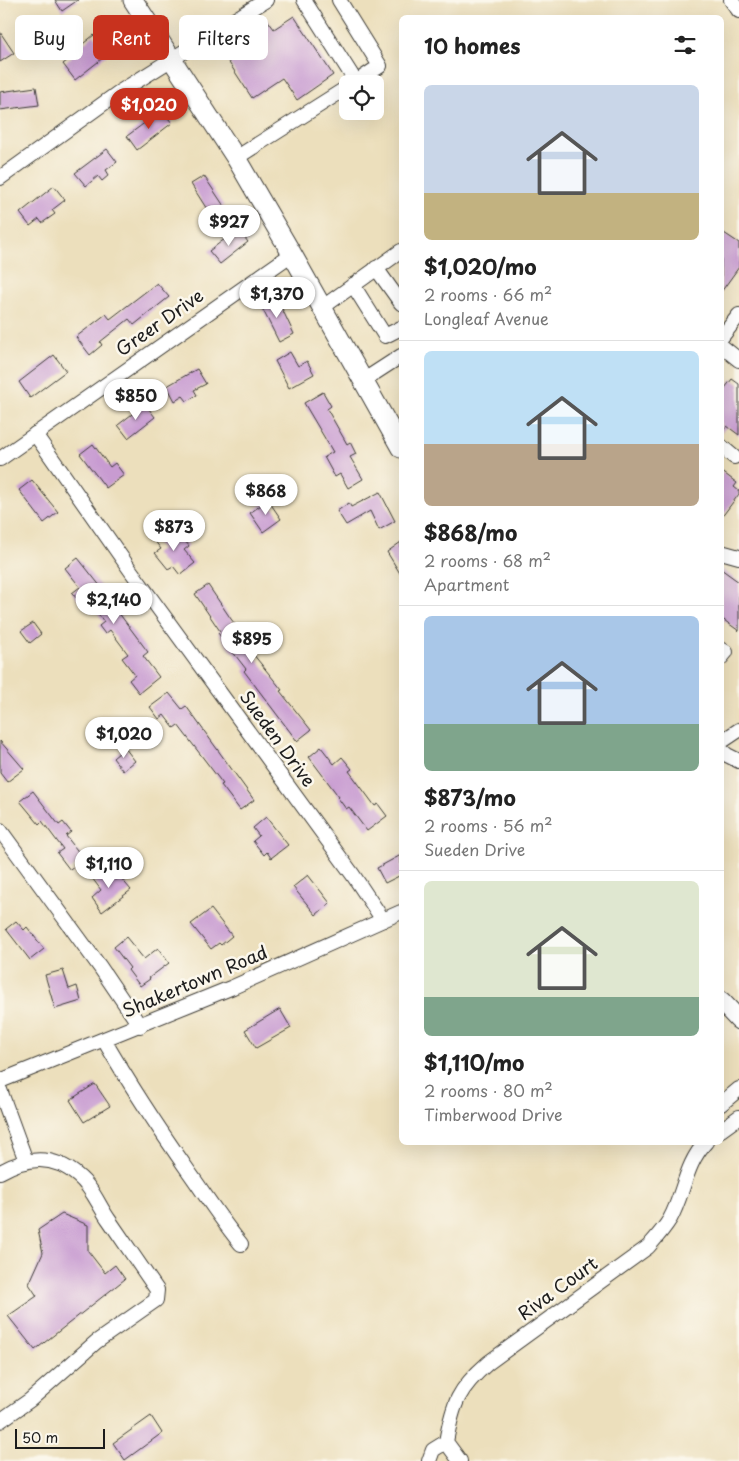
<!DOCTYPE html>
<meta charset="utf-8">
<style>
body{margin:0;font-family:"Playpen Sans",sans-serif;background:#f2f2f2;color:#222;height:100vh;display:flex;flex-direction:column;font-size:19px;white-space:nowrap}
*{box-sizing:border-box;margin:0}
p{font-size:16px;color:#767676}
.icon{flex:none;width:28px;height:28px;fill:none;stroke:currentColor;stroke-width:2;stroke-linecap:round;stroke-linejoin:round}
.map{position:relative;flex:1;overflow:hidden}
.panel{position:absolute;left:399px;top:15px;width:325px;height:1130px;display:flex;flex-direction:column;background:#fff;border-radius:8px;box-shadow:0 5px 20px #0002}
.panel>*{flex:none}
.guide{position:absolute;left:15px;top:15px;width:309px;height:45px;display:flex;gap:10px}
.fabs{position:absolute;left:339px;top:75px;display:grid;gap:10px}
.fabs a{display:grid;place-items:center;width:45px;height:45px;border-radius:8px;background:#fff;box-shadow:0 5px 20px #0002;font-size:25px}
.scale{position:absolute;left:15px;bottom:12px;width:90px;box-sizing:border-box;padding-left:5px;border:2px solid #1c1c1c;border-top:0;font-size:14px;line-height:18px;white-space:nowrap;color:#1c1c1c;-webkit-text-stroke:4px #fbf7ec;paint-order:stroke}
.price{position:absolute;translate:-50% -42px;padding:0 11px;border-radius:18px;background:#fff;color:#222;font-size:16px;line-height:32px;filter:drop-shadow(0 1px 2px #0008)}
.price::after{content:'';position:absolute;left:50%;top:30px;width:15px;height:11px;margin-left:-8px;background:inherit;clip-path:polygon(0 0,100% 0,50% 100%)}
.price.on{background:#c8321e;color:#fff}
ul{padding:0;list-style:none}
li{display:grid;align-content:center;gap:10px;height:265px;padding:0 25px}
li+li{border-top:1px solid #e0e0e0}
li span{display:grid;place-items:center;height:155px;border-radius:8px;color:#555}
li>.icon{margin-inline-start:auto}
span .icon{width:90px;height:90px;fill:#fffc;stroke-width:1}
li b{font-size:21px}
h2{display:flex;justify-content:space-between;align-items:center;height:60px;padding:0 25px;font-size:21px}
.tag{padding:0 18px;border-radius:8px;background:#fff;box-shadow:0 5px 20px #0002;font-size:18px;line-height:45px}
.tag.on{background:#c8321e;color:#fff}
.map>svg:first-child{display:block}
</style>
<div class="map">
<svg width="739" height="1461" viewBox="0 0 739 1461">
<rect width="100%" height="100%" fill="#fbf7ec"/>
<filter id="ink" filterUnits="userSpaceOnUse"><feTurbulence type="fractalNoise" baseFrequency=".02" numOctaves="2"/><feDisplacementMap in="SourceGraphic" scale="10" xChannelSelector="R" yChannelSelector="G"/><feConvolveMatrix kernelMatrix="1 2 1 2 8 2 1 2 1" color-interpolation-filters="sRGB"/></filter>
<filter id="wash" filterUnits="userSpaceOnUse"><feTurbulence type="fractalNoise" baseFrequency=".0096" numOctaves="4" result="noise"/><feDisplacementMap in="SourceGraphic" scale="20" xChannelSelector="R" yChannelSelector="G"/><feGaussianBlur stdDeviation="1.12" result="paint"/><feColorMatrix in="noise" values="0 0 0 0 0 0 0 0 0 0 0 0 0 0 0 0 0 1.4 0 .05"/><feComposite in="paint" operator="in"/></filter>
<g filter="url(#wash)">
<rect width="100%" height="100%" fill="#ecdfbc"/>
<g id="blocks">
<g fill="#c89bd1">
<path d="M55,0H78L62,11Z"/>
<path d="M294,16L333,75L297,100L282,78L252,98L220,49L266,18L274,29Z"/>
<path d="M0,32L14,53L0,62Z"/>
<path d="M94,35L108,54L75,80L63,64L72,57L67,51L76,44L79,47Z"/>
<path d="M36,87L39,105L0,110V92Z"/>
<path d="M162,110L172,123L137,150L127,136Z"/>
<path d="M107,149L117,162L106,170L109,175L102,181L98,176L86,186L75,173Z"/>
<path d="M204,176L224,206L210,214L191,184Z"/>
<path d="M54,186L65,200L52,210L55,214L42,223L39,219L30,226L20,213Z"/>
<path d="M238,229L248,242L220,264L209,251Z"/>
<path d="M721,231L739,243V267L721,292Z"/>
<path d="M157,283L169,297L134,325L129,319L100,342L102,345L90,355L76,337L106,314L110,319Z"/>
<path d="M276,296L294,334L279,342L260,304Z"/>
<path d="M290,352L298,366L307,361L314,374L289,388L275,361Z"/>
<path d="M54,355L66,371L30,398L19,382Z"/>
<path d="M197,369L206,384L194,390L197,395L187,401L183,396L175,401L167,386Z"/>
<path d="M732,379L739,384V435L727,426L721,433V393Z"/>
<path d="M323,392L331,406L327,409L347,444L350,442L356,454L350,457L363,479L348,488L340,474L335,477L324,457L333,452L304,403Z"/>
<path d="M145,404L155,417L128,438L118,425Z"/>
<path d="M93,444L110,467L115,463L124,475L106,488L80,454Z"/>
<path d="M721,471L737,483L734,487L739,491V494L721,518Z"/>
<path d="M32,480L58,512L44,523L19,490Z"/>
<path d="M380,492L395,521L379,530L370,511L346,525L337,511L349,503L351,507Z"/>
<path d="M268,500L281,519L263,532L250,513Z"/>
<path d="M169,529L175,536L179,533L189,546L184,550L195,563L180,575L173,566L168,569L155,553L161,549L154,540Z"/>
<path d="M401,542V575L387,552Z"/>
<path d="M78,558L101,587L100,588L148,652L143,656L159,677L139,693L129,680L135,675L122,658L128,654L110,630L105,634L99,626L104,622L85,596L79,601L72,593L80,587L65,568Z"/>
<path d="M721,569L739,582V631L721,618Z"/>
<path d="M208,585L231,619L249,642L252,640L258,649L253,654L282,690L280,691L311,730L297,741L244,671L246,669L218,633L220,631L195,594Z"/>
<path d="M33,623L41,634L30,643L21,631Z"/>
<path d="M169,693L182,709L186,706L254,800L240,810L221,785L223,784L178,725L174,728L164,715L159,719L150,707Z"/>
<path d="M0,741L24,769L7,782L0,773Z"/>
<path d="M321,747L334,764L342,757L352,769L349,771L375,806L378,804L387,816L367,831L349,807L346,809L338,798L339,797L309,757Z"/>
<path d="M125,748L135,761L123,771L113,758Z"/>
<path d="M33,791L59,825L63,822L71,832L66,836L84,859L70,870L57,853L63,849L42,821L39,824L20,801Z"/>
<path d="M266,817L288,845L271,858L267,852L264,855L253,841L259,836L253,828Z"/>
<path d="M401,855V875L385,883L377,868Z"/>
<path d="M106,867L116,880L120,877L131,890L102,912L92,898L101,890L92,878Z"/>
<path d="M308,875L330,903L316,915L293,887Z"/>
<path d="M211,909L232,936L221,945L219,943L211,949L191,924Z"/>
<path d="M16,921L24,930L27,927L44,949L30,960L6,929Z"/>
<path d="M126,937L144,959L158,948L169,963L149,978L150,979L140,986L128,970L130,968L114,947Z"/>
<path d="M63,970L69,989L77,986L81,1001L55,1009L45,975Z"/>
<path d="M280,1009L291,1028L256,1048L245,1030Z"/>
<path d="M95,1084L110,1106L84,1122L70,1100Z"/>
<path d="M62,1214L88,1225V1251L105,1273L115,1265L125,1279L35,1350L8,1316L37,1296L29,1284L43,1253L38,1230Z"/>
<path d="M151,1416L162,1433L125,1460L113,1443Z"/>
</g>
</g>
</g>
<g filter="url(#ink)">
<use href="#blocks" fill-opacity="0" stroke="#3b3934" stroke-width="1"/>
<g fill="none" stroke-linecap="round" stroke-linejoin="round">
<g stroke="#3b3934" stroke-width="16">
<g id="minor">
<path d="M304,0L356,82"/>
<path d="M339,0L380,66L353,84"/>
<path d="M731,0L739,11"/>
<path d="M236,158L348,87"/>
<path d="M0,178L118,93L266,0"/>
<path d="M376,268L401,303"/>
<path d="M353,285L385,336L401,328"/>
<path d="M323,307L401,251"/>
<path d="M721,338L739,315"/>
<path d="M721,347L724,348L739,360"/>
<path d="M364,380L401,356"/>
<path d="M35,434L131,571L353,875L383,920"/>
<path d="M721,446L734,457"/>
<path d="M0,459L292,254"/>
<path d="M721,552L739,557"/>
<path d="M721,649L726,652L721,658"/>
<path d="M721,742L739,730"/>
<path d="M721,750L727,755L739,761"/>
<path d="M0,830L100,967L140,1026"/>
<path d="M104,1040C130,1085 159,1129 189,1172C206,1196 222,1221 241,1244"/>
<path d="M0,1081L233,987L401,912"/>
<path d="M0,1090L26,1161"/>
<path d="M721,1104L739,1089"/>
<path d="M721,1130L739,1117"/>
<path d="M0,1172C27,1157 53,1154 78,1176C92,1187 99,1206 109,1220C125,1243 141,1267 157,1290L156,1300L96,1342L30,1400L0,1421"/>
<path d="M429,1461L433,1450L446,1442"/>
<path d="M460,1461L446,1442C453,1403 458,1389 488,1363L648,1247C656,1238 664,1229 670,1219C684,1194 685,1164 706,1142"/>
</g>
</g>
<g stroke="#3b3934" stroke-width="21">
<g id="major">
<path d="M133,0L236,158L292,254L401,448"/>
<path d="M721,1001L739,1020"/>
</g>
</g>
<use href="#minor" stroke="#fff" stroke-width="14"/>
<use href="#major" stroke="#fff" stroke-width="19"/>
</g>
</g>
<g text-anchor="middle" stroke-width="5" stroke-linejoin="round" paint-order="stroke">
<g font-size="18" fill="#1c1c1c" stroke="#fbf7ec">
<text transform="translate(160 323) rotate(-35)" y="6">Greer Drive</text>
<text transform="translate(277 739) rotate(54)" y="6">Sueden Drive</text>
<text transform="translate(195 982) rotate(-23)" y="6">Shakertown Road</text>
<text transform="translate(558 1289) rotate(-36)" y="6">Riva Court</text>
</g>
</g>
</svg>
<div class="fabs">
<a><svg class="icon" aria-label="locate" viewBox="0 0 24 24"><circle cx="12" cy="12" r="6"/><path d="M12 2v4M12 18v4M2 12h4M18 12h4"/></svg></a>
</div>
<div class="scale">50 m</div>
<b class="price on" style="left:149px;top:130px">$1,020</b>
<b class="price" style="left:229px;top:247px">$927</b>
<b class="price" style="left:277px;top:319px">$1,370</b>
<b class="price" style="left:136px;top:421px">$850</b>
<b class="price" style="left:266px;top:516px">$868</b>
<b class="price" style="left:174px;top:552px">$873</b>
<b class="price" style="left:114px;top:625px">$2,140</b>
<b class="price" style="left:252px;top:664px">$895</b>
<b class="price" style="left:124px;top:759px">$1,020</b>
<b class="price" style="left:109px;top:889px">$1,110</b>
<div class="guide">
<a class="tag">Buy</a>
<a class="tag on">Rent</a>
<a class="tag">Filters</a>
</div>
<section class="panel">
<h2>10 homes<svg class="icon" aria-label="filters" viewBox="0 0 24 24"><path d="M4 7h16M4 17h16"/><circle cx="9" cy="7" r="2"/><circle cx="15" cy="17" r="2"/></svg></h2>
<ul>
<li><span style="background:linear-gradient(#c9d6e8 70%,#c2b280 0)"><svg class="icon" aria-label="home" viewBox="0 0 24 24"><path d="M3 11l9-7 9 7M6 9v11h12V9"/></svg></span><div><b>$1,020/mo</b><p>2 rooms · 66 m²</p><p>Longleaf Avenue</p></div></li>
<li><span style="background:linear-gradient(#bfe0f5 60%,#b9a48a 0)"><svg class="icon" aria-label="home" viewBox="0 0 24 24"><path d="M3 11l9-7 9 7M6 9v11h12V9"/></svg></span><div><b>$868/mo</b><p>2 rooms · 68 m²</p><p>Apartment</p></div></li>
<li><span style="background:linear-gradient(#a9c7e8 70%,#7fa58c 0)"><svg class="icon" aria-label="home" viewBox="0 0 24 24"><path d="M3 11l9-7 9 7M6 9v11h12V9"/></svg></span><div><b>$873/mo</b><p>2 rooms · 56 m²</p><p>Sueden Drive</p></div></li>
<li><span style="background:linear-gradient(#dfe7d0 75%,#7fa58c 0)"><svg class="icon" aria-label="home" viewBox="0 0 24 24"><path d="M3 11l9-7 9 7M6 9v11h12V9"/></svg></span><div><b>$1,110/mo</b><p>2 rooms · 80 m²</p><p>Timberwood Drive</p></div></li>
</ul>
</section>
</div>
